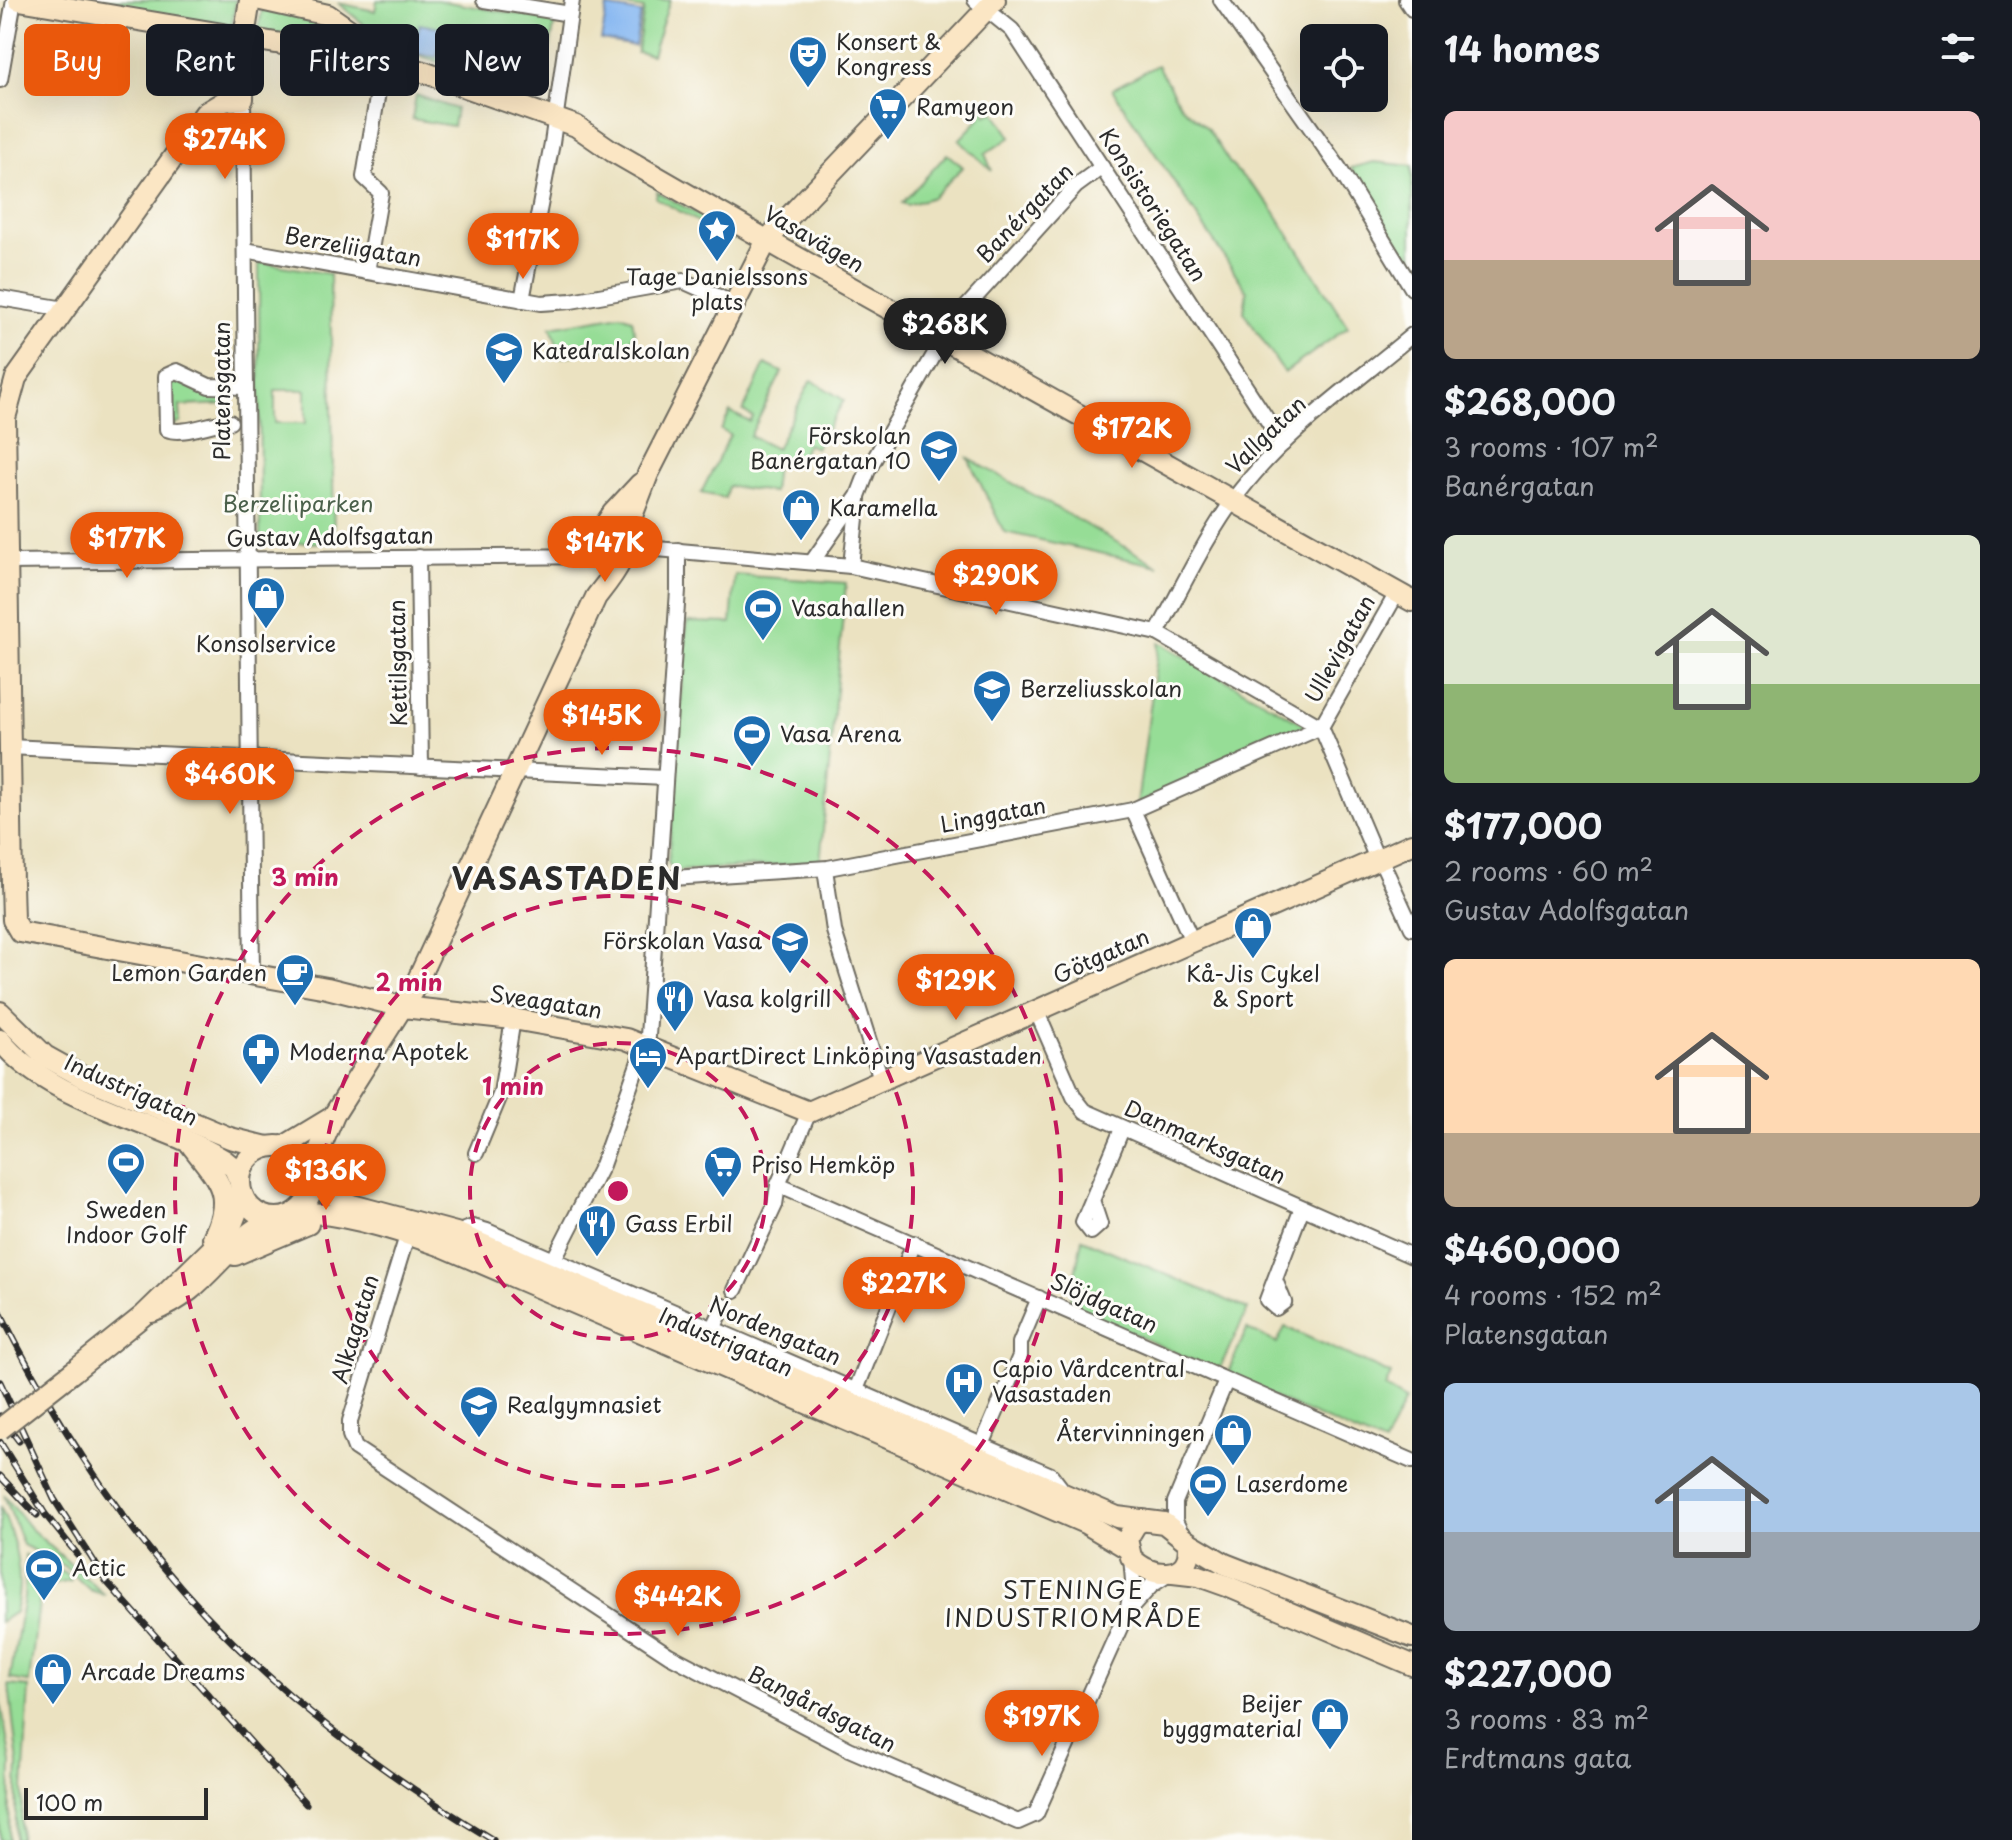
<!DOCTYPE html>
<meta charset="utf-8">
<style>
body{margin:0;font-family:"Playpen Sans",sans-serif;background:#242831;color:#f1f3f6;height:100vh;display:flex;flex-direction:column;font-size:30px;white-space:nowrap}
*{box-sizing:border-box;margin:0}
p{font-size:26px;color:#9ea1a6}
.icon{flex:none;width:44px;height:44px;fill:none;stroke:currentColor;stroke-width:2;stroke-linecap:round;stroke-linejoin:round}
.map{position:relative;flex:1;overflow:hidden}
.side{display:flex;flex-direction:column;background:#171b24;width:600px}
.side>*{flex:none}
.guide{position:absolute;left:24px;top:24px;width:760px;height:72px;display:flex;gap:16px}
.fabs{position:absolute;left:1300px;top:24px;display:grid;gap:16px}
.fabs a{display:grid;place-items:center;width:88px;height:88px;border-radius:12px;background:#171b24;box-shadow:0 8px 32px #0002;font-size:40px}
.scale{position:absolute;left:24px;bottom:20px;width:184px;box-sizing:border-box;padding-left:8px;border:4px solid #2b2b2b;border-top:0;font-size:22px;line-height:28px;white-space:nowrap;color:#2b2b2b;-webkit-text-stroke:6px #fdfcf7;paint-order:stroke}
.price{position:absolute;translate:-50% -68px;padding:0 18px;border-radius:28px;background:#ea580c;color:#fff;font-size:26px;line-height:52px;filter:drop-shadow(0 2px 4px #0008)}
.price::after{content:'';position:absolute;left:50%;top:48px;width:24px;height:18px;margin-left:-12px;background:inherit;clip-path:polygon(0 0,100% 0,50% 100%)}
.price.selected{background:#222;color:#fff}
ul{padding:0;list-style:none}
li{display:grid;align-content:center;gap:16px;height:424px;padding:0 32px}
li span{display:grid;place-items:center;height:248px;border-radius:12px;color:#555}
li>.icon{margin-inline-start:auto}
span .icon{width:144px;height:144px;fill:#fffc;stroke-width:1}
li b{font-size:34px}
h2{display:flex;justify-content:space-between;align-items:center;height:96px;padding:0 32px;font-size:34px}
.pill{padding:0 28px;border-radius:12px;background:#171b24;box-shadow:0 8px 32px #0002;font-size:28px;line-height:72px}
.pill.selected{background:#ea580c;color:#fff}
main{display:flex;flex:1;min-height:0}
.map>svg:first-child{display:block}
</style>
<main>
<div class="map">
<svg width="1412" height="1840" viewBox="0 0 1412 1840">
<rect width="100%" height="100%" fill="#fdfcf7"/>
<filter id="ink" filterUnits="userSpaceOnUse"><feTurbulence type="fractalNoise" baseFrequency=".0125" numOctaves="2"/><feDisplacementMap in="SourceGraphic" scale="16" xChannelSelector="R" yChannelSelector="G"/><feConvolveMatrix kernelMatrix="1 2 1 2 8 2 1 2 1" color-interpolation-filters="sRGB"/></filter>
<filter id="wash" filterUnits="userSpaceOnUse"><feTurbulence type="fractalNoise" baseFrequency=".006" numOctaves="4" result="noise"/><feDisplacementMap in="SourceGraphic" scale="32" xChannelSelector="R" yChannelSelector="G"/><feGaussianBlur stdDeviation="1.8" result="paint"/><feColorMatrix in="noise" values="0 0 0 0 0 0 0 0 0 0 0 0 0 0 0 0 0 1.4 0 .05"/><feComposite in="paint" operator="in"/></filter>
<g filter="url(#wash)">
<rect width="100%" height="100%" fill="#ebe2c1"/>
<g fill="#96dd96" stroke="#608460" stroke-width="2" fill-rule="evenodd">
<path d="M53,0H236L231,30Z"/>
<path d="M377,0H437L555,21L543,87L531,92L390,46L338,3L375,11Z"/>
<path d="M592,0H670L652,55L637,52L644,9Z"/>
<path d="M263,5L317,15L379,58L257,36Z"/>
<path d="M1157,65L1181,106L1207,128L1231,165L1268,202L1348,327L1284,373L1244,312L1247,291L1112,89Z"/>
<path d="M416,95L456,109L453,126L412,119Z"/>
<path d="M983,102L986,115L994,111L1011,137L985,154L992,171L959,140L981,117L971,108Z"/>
<path d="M947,154L963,167L933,197L907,205L902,203Z"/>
<path d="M1374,162L1412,166V266L1351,168Z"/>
<path d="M657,192L734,234L736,238L731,240L656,198Z"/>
<path d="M259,262L330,274L334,543L260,542ZM275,390H306V423H275Z"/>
<path d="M621,315L632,319L635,334L627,345L561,357L551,327Z"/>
<path d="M765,364L782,372L750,436L776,449L811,380L844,400L816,448L807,444L797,465L776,464L773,492L728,486L725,498L701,493L730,435L721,430L730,412L750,422L753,417L743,411Z"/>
<path d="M176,377L230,392V404L180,406L181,422L174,426L169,384Z"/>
<path d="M968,458L1159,566L1004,532Z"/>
<path d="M735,575L846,583L820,863L675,871L668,863L687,622L731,623Z"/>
<path d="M1159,642L1310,728L1137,804Z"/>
<path d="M1082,1239L1248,1309L1218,1372L1069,1305Z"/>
<path d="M1285,1327L1391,1374L1385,1388L1405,1400L1384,1445L1226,1377L1247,1329L1277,1343Z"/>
<path d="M4,1495L30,1528L105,1595L90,1590L64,1566L23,1545Z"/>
<path d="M0,1506C15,1537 25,1578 15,1612L0,1622Z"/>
<path d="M25,1555L66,1574L71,1581L45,1586L46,1592L40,1595L29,1682L10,1679L24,1597Z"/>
<path d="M9,1685L29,1687L20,1840H15L18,1764Z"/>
<path d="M0,1696L11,1763L9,1840H0Z"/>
</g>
<g fill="#84b6f1" stroke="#58708e" stroke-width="2">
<path d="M607,7L641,13L635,46L601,40Z"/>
<path d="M419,24L441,28L437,57L414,53Z"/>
</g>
</g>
<g filter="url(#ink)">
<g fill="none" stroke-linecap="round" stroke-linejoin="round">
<g stroke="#6e6b60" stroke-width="18">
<g id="street">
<path d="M484,0L570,14"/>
<path d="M975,0L1012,30L1283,444"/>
<path d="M1221,0L1339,168L1412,288"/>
<path d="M1406,0L1412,9"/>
<path d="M0,80L14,0"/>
<path d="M243,99L252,975"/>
<path d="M245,250L541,303L571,301L683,281L732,303"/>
<path d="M367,272L381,193L364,177L378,92"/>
<path d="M0,298L65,309"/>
<path d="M522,300L552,143L572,0"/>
<path d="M230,422C211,422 183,436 167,429L166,376L177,371L209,386L245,387"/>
<path d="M625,539L657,549L851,566L1157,633L1321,727"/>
<path d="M418,557L421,767"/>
<path d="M6,562L597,556"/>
<path d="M812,562L858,496L868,470L953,322L1076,186L1102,167"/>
<path d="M851,566L858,499"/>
<path d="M1157,633C1183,586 1207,534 1240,491C1287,430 1354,384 1412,335"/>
<path d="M9,747L665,778"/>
<path d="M1133,810L1192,941"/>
<path d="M1380,858L1412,928"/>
<path d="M1377,859L1321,727L1397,593"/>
<path d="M825,869L834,931L881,1079"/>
<path d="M657,879L828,868L1133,810L1321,727"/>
<path d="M1036,1010L1074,1097L1085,1111L1412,1256"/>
<path d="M476,1153L501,1093L513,1019"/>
<path d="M778,1185L1412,1461"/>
<path d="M1092,1200L1100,1224L1091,1232L1083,1222L1122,1129"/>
<path d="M456,1233L473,1227L487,1231L1051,1475L1067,1496"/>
<path d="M407,1236L350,1421V1435L355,1448L669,1655L849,1749L1018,1822L1036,1814L1127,1612L1133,1581L1131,1557"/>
<path d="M554,1259L602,1165L648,1036L678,590V550"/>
<path d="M1275,1280L1284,1302L1276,1308L1267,1300L1302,1208"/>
<path d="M735,1290L775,1205L778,1185L809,1112"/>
<path d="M713,1329L724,1306"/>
<path d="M856,1390L914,1243"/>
<path d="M982,1445L1020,1356V1343L1039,1298"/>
<path d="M1181,1533L1175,1521V1502L1226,1381"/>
<path d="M1130,1609L1152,1585L1169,1574"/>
</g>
</g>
<g stroke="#6e6b60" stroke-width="24">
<g id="secondary">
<path d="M19,0L318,50L397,74"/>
<path d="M250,0L244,37L243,99L225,101L205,113L16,378L5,418L12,884L13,920L20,932L327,988L403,1007L513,1019L626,1039L809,1112L1412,844"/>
<path d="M261,0L328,15L395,62L576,126L612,151L784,250L1412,601"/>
<path d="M624,537L648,474L767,240L995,0"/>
<path d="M620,558L613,562L601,560L593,543L613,513L640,484"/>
<path d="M0,1012L45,1056L81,1076L230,1138L267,1147"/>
<path d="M0,1040C51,1104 156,1119 224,1160L234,1168L240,1182"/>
<path d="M192,1146C218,1180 235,1193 213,1238"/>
<circle cx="276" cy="1182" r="36"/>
<path d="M283,1147L331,1118"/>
<path d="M310,1172L334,1115L413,990L596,597C606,584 640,545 618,532C612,528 606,529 600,532"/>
<path d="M312,1184L352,1205L456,1233L1117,1517L1164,1523L1188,1542C1195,1581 1150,1580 1131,1557L1127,1539L1136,1524L1144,1520"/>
<path d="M295,1213C336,1210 403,1232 442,1246L1085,1523L1127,1548"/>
<path d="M235,1255L308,1224"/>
<path d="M152,1312C208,1291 226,1239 275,1218"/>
<path d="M74,1371L144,1315L215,1246L233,1222L243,1196"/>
<path d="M1188,1542L1225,1564L1412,1637"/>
<path d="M1173,1573L1199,1576L1227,1586L1412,1665"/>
</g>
</g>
<use href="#street" stroke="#fff" stroke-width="14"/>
<use href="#secondary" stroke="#fbe6c4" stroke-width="20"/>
<g stroke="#2b2b2b" stroke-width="7">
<g id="rail">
<path d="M0,1312C120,1553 263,1701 493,1840"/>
<path d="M0,1382L54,1499L107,1582L306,1804"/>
<path d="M0,1416L19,1441"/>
<path d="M0,1442L45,1514L77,1554"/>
<path d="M0,1476L37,1515"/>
</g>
</g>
<use href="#rail" stroke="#fdfcf7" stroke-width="4" stroke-dasharray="12" stroke-linecap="butt"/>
<g stroke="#6e6b60" stroke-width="24" stroke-linecap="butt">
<path id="secondary-bridge" d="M0,1429L74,1371"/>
</g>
<use href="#secondary-bridge" stroke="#fbe6c4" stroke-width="20"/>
</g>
</g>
<g fill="none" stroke="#c2185b" stroke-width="4" stroke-dasharray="14 10">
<circle cx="618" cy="1191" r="148"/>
<circle cx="618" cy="1191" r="295"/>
<circle cx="618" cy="1191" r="443"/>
</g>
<defs>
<g id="theatre-pin" transform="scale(2)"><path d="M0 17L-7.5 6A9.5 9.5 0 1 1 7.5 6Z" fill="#1f6fb2" stroke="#fdfcf7"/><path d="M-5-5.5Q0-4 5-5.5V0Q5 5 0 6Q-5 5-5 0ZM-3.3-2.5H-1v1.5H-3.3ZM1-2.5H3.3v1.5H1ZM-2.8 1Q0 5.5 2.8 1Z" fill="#fff"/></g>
<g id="supermarket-pin" transform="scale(2)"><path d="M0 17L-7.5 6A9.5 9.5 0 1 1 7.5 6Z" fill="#1f6fb2" stroke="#fdfcf7"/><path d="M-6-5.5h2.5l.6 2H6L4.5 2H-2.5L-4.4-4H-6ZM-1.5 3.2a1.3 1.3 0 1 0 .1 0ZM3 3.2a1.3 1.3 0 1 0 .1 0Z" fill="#fff"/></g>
<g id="sight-pin" transform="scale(2)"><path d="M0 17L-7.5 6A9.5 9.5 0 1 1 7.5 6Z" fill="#1f6fb2" stroke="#fdfcf7"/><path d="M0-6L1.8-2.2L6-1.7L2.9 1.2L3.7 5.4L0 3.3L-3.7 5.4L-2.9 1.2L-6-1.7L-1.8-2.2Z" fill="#fff"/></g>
<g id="school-pin" transform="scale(2)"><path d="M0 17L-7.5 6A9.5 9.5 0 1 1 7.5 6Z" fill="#1f6fb2" stroke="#fdfcf7"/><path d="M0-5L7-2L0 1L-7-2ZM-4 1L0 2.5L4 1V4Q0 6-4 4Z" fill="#fff"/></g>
<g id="shop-pin" transform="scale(2)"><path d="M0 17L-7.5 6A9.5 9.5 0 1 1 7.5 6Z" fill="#1f6fb2" stroke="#fdfcf7"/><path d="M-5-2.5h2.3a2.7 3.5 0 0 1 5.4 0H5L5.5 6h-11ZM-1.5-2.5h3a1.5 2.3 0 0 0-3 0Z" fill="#fff"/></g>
<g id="stadium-pin" transform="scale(2)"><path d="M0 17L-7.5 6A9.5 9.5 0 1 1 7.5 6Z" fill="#1f6fb2" stroke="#fdfcf7"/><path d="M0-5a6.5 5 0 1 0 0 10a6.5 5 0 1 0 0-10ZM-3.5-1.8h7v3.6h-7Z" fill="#fff"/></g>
<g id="cafe-pin" transform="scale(2)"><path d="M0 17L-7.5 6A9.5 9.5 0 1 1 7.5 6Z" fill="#1f6fb2" stroke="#fdfcf7"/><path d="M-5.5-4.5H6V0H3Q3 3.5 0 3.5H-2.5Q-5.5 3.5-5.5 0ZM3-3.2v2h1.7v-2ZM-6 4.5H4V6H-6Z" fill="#fff"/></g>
<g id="restaurant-pin" transform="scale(2)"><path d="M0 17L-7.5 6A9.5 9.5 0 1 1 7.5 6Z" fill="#1f6fb2" stroke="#fdfcf7"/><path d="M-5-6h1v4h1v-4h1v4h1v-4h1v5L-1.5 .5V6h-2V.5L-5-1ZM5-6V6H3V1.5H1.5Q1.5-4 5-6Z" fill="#fff"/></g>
<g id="pharmacy-pin" transform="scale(2)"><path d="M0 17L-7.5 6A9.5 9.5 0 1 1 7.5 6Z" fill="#1f6fb2" stroke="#fdfcf7"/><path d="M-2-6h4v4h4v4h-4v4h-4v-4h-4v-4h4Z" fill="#fff"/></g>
<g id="hotel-pin" transform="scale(2)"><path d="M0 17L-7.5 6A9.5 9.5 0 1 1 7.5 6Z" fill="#1f6fb2" stroke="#fdfcf7"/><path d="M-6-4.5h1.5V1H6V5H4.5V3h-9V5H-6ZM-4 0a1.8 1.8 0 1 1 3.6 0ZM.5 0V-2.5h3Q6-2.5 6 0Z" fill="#fff"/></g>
<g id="hospital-pin" transform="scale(2)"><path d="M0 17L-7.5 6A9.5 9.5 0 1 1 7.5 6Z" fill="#1f6fb2" stroke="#fdfcf7"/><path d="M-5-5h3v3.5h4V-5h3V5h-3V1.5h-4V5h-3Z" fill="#fff"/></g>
</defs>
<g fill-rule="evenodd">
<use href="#theatre-pin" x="808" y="55"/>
<use href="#supermarket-pin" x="888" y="107"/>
<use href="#sight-pin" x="717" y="229"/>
<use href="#school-pin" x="504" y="351"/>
<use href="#school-pin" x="939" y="449"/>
<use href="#shop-pin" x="801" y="508"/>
<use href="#shop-pin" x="266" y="596"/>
<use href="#stadium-pin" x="763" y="608"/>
<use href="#school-pin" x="992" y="689"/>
<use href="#stadium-pin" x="752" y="734"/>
<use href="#shop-pin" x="1253" y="926"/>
<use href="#school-pin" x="790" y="941"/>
<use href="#cafe-pin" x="295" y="973"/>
<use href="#restaurant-pin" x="675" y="999"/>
<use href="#pharmacy-pin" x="261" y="1052"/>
<use href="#hotel-pin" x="648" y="1056"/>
<use href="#stadium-pin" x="126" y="1162"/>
<use href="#supermarket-pin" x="723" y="1165"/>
<use href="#restaurant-pin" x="597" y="1224"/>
<use href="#hospital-pin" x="964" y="1382"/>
<use href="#school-pin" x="479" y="1405"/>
<use href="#shop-pin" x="1233" y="1433"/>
<use href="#stadium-pin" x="1208" y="1484"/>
<use href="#stadium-pin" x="44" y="1568"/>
<use href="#shop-pin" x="53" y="1672"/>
<use href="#shop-pin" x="1330" y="1717"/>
</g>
<g text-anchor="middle" stroke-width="6" stroke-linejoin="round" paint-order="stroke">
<g font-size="22" fill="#2b2b2b" stroke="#fdfcf7" text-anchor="start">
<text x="836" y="50">Konsert &amp;<tspan x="836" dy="25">Kongress</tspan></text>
<text x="916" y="115">Ramyeon</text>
<text x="717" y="285" text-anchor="middle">Tage Danielssons<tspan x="717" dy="25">plats</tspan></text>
<text x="532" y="359">Katedralskolan</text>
<text x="911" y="444" text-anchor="end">Förskolan<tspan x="911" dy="25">Banérgatan 10</tspan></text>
<text x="829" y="516">Karamella</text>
<text x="791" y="616">Vasahallen</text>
<text x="266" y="652" text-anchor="middle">Konsolservice</text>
<text x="1020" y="697">Berzeliusskolan</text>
<text x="780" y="742">Vasa Arena</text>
<text x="762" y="949" text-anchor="end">Förskolan Vasa</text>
<text x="267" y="981" text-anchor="end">Lemon Garden</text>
<text x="1253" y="982" text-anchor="middle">Kå-Jis Cykel<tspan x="1253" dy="25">&amp; Sport</tspan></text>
<text x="703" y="1007">Vasa kolgrill</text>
<text x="289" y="1060">Moderna Apotek</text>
<text x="676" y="1064">ApartDirect Linköping Vasastaden</text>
<text x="751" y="1173">Priso Hemköp</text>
<text x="126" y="1218" text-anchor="middle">Sweden<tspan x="126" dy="25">Indoor Golf</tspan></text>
<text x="625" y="1232">Gass Erbil</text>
<text x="992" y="1377">Capio Vårdcentral<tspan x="992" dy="25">Vasastaden</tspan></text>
<text x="507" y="1413">Realgymnasiet</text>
<text x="1205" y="1441" text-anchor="end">Återvinningen</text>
<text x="1236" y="1492">Laserdome</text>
<text x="72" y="1576">Actic</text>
<text x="81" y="1680">Arcade Dreams</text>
<text x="1302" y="1712" text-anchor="end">Beijer<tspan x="1302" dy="25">byggmaterial</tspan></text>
</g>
<g font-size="22" fill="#2b2b2b" stroke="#fdfcf7">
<text transform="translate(1153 205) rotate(57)" y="8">Konsistoriegatan</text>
<text transform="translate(1025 213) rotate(-46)" y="8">Banérgatan</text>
<text transform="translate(814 239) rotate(30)" y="8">Vasavägen</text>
<text transform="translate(353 247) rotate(10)" y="8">Berzeliigatan</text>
<text transform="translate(222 391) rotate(-90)" y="8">Platensgatan</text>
<text transform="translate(1266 435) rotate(-44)" y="8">Vallgatan</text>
<text transform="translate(330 537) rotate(-1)" y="8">Gustav Adolfsgatan</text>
<text transform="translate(1340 649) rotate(-61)" y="8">Ullevigatan</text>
<text transform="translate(398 663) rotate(-91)" y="8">Kettilsgatan</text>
<text transform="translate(993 815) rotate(-11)" y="8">Linggatan</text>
<text transform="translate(1101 956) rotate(-24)" y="8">Götgatan</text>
<text transform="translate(546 1002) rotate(9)" y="8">Sveagatan</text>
<text transform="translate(131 1090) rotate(24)" y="8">Industrigatan</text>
<text transform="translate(1205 1142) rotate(24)" y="8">Danmarksgatan</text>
<text transform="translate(1104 1303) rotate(24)" y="8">Slöjdgatan</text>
<text transform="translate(355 1329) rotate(-73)" y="8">Alkagatan</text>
<text transform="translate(775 1331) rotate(23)" y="8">Nordengatan</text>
<text transform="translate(726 1342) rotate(23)" y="8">Industrigatan</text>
<text transform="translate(822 1709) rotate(27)" y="8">Bangårdsgatan</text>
</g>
<g font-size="22" fill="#4b604b" stroke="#fdfcf7">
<text x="298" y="512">Berzeliiparken</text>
</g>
<g font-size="24" letter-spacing="2" fill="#2b2b2b" stroke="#fdfcf7">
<text x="1074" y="1599">STENINGE<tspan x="1074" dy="28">INDUSTRIOMRÅDE</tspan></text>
</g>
<g font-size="30" font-weight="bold" letter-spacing="2" fill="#2b2b2b" stroke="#fdfcf7">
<text x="567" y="890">VASASTADEN</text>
</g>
</g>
<circle cx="618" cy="1191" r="12" fill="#c2185b" stroke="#fdfcf7" stroke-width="4"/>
<g font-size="24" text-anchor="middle" font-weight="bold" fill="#c2185b" stroke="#fdfcf7" stroke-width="6" stroke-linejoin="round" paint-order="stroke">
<text x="305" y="886">3 min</text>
<text x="409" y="991">2 min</text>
<text x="513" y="1095">1 min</text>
</g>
</svg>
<div class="fabs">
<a><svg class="icon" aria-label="locate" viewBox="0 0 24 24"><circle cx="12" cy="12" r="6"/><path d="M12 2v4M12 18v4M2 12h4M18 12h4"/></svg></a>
</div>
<div class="scale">100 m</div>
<b class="price" style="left:225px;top:181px">$274K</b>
<b class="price" style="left:523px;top:281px">$117K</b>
<b class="price selected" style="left:945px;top:366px">$268K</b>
<b class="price" style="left:1132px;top:470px">$172K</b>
<b class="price" style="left:127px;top:580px">$177K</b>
<b class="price" style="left:605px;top:584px">$147K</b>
<b class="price" style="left:996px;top:617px">$290K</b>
<b class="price" style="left:602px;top:757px">$145K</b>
<b class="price" style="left:230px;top:816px">$460K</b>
<b class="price" style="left:956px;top:1022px">$129K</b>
<b class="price" style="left:326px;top:1212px">$136K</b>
<b class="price" style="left:904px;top:1325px">$227K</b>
<b class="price" style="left:678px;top:1638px">$442K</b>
<b class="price" style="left:1042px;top:1758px">$197K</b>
<div class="guide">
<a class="pill selected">Buy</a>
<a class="pill">Rent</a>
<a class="pill">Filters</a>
<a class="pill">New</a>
</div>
</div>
<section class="side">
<h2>14 homes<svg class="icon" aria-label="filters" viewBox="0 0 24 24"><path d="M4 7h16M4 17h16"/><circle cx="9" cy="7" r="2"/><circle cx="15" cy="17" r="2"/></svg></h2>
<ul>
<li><span style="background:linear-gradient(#f6c9c9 60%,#b9a48a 0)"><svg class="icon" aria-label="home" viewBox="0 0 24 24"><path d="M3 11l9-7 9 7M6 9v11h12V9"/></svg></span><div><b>$268,000</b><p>3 rooms · 107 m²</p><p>Banérgatan</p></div></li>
<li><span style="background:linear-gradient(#dfe7d0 60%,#8fb573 0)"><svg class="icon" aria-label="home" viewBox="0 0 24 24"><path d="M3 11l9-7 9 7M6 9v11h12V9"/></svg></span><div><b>$177,000</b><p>2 rooms · 60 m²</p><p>Gustav Adolfsgatan</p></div></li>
<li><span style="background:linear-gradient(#ffd9b3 70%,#b9a48a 0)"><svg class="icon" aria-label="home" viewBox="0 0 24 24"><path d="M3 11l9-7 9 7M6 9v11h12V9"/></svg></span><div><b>$460,000</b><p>4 rooms · 152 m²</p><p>Platensgatan</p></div></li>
<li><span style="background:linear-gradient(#a9c7e8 60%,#9aa5b1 0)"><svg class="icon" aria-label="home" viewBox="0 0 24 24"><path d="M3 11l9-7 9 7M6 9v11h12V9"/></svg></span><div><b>$227,000</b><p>3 rooms · 83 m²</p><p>Erdtmans gata</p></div></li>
</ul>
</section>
</main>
